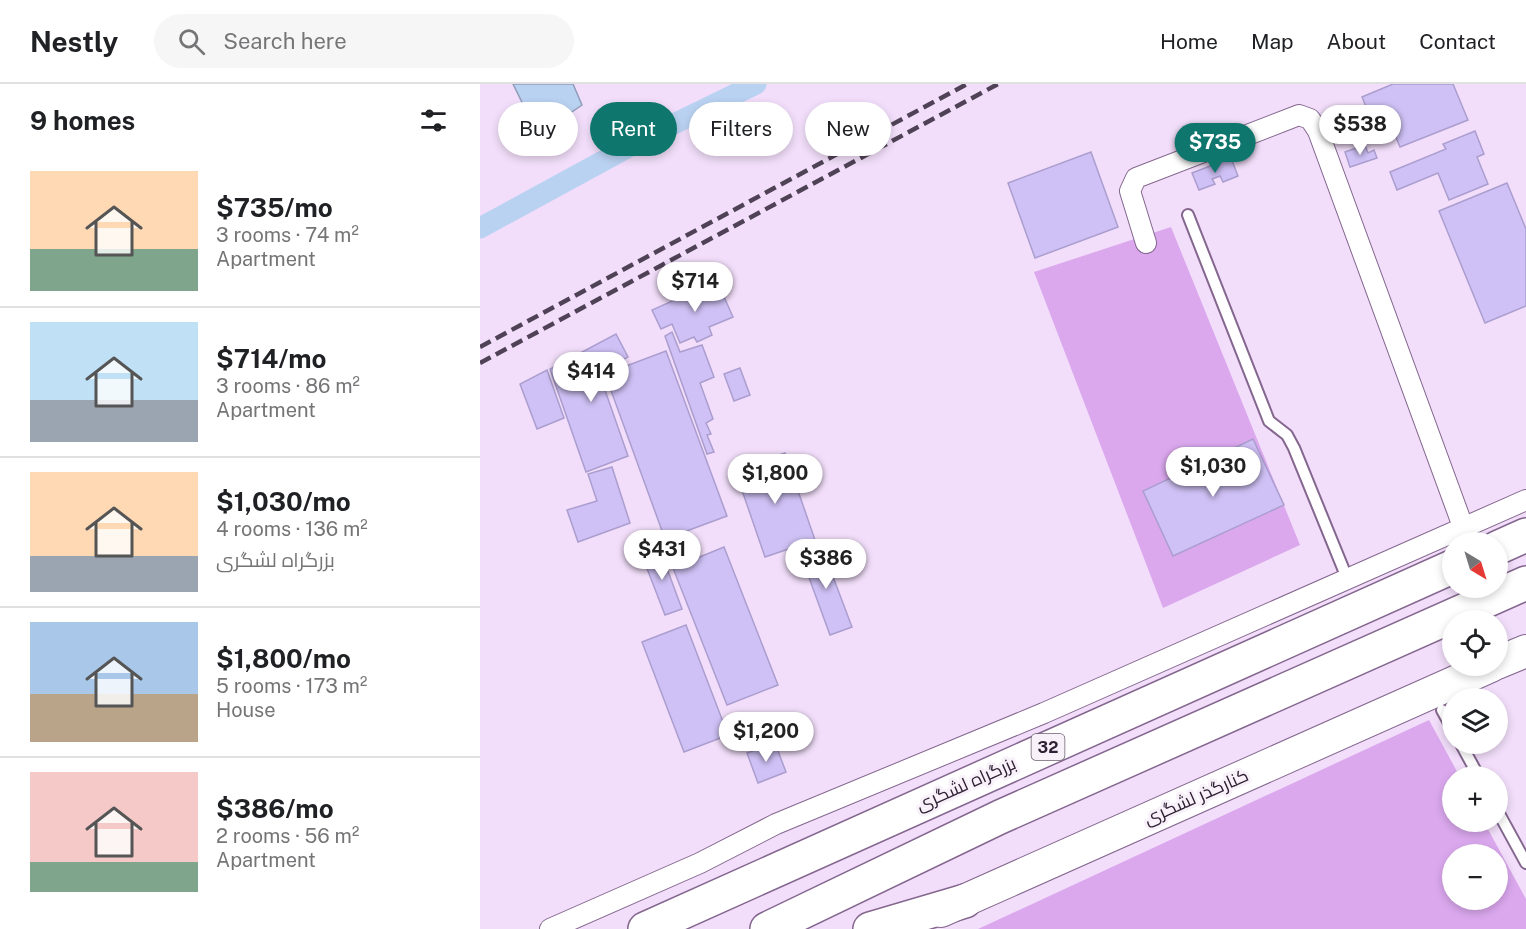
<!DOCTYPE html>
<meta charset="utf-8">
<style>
body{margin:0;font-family:"Public Sans",Cairo,sans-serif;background:#f6f6f6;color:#202124;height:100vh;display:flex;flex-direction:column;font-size:22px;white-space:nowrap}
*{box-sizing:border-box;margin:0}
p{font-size:20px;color:#757577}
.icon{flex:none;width:33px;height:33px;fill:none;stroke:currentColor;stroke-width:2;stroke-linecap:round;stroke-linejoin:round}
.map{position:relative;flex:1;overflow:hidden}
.details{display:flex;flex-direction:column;background:#fff;width:480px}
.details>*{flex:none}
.top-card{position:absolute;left:18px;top:18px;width:570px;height:54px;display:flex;gap:12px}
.needle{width:39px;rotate:142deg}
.buttons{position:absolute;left:962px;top:448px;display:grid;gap:12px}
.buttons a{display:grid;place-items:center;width:66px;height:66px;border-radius:50%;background:#fff;box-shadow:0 3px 9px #0003;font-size:30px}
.price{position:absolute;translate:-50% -51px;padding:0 14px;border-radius:21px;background:#fff;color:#222;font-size:20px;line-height:39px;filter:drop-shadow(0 2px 3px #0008)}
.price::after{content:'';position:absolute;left:50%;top:36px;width:18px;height:14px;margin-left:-9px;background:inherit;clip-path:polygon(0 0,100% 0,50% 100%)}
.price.active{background:#0f766e;color:#fff}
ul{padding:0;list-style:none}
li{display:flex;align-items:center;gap:18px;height:150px;padding:0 30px}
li+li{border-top:2px solid #e0e0e0}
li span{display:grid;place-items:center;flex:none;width:168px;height:120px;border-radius:0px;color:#555}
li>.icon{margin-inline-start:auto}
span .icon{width:72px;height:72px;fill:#fffc;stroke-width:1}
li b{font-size:26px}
h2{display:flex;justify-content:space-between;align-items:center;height:72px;padding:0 30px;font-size:26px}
.tag{padding:0 21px;border-radius:27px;background:#fff;box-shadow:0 3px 9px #0003;font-size:21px;line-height:54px}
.tag.active{background:#0f766e;color:#fff}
header{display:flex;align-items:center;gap:36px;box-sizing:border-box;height:84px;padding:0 30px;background:#fff;border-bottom:2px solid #e0e0e0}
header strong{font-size:28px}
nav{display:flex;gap:33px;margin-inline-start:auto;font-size:21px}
.search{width:420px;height:54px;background:#f6f6f6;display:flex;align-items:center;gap:15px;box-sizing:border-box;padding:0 21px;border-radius:33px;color:#757577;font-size:22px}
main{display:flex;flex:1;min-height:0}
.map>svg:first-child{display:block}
</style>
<header>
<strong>Nestly</strong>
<div class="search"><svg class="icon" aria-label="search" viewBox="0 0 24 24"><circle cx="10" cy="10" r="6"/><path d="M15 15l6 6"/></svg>Search here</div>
<nav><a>Home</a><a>Map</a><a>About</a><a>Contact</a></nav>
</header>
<main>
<section class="details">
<h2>9 homes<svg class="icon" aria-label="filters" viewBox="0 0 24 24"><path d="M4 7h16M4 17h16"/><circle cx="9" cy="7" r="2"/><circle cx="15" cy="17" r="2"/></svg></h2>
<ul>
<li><span style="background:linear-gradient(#ffd9b3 65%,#7fa58c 0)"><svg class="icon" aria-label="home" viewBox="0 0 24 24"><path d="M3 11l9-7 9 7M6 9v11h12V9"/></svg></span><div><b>$735/mo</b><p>3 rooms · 74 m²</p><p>Apartment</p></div></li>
<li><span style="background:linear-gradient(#bfe0f5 65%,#9aa5b1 0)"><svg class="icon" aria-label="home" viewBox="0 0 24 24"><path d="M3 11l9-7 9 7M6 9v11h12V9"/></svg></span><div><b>$714/mo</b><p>3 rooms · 86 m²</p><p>Apartment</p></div></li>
<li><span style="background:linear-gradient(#ffd9b3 70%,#9aa5b1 0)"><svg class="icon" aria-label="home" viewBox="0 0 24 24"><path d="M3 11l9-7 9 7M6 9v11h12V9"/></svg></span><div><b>$1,030/mo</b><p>4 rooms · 136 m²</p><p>بزرگراه لشگری</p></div></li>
<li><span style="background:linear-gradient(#a9c7e8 60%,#b9a48a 0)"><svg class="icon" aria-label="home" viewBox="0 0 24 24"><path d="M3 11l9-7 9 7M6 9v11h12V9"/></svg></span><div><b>$1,800/mo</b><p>5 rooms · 173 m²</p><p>House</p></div></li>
<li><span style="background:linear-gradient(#f6c9c9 75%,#7fa58c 0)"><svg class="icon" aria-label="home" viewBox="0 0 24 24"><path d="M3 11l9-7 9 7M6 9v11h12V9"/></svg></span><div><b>$386/mo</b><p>2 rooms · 56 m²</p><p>Apartment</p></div></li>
</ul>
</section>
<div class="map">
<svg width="1046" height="845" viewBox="0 0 1046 845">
<rect width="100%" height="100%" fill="#f2defa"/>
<g fill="#dba8ee" fill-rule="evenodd">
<path d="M691,143L820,461L683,524L554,188Z"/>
<path d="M949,636L980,693H972V738H1004L1046,815V845H498ZM972,771H1017V816H972Z"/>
</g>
<path fill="#bad2f2" stroke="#909db9" stroke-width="1.5" d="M33,0H93L102,21L58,51Z"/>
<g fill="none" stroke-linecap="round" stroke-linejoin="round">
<path stroke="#bad2f2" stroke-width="21" d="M0,144L169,52L276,0"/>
</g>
<g fill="#cfc1f5" stroke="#ab9ecf" stroke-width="1.5">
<path d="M913,0H973L988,36L920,63L908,34L893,40L882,13Z"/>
<path d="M995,47L1004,70L997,73L1008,100L969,116L958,89L917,106L910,88L966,65L963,60Z"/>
<path d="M885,61L888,69L894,66L897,74L870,83L865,68Z"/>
<path d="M611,68L638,143L555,174L528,99Z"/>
<path d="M751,74L758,92L743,98L740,92L732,95L735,100L719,106L712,89Z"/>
<path d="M1027,99L1046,145V222L1005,239L959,127Z"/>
<path d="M237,197L253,233L229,243L232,251L217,258L214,253L200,259L192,240L181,245L172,226Z"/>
<path d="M192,248L200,268L222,261L234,293L220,299L233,335L226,339L231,350L227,351L234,368L227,370L185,252Z"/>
<path d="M136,250L148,273L119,289L148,372L106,388L70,285Z"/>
<path d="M186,267L247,432L185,455L125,290Z"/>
<path d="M260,284L270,311L254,317L244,290Z"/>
<path d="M67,286L84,334L57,345L40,300Z"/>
<path d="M773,355L804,421L693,472L663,407Z"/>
<path d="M305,369L335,456L285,473L255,386Z"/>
<path d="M132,383L150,439L98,458L87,426L117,417L108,390Z"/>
<path d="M341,461L372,543L350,551L320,469Z"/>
<path d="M179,463L202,525L185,531L161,469Z"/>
<path d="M244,463L298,601L247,621L193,484Z"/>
<path d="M206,541L248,651L204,668L162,558Z"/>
<path d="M295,659L306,688L278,699L267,669Z"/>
</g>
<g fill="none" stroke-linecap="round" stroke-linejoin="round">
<g stroke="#84668f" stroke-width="14">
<g id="service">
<path d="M708,131L789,337L807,351L814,364L867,494"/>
<path d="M962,626L972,644"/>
<path d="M981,660L999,693"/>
<path d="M1017,726L1046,779"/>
</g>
</g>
<g stroke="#84668f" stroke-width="22">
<g id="minor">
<path d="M666,159L650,107L656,94L819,31L830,35L838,47L989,459"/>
<path d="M70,845L220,779L296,740L564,629L1046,416"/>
</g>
</g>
<g stroke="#84668f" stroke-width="34">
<g id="primary">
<path d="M1017,579L1046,567"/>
<path d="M461,827L1011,582"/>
</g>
</g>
<g stroke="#84668f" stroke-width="36">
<g id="trunk">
<path d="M1017,464L1046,451"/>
<path d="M165,845L972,483"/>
<path d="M287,845L520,733L1046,499"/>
<path d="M390,845L485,817"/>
</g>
</g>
<use href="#service" stroke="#fff" stroke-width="10"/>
<use href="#minor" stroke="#fff" stroke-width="20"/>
<use href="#primary" stroke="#fff" stroke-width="32"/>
<use href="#trunk" stroke="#fff" stroke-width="33"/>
<g stroke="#504256" stroke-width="4.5" stroke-dasharray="12 6" stroke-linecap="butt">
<path d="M0,263L487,0"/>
<path d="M0,279L518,0"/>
</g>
</g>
<g text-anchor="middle" stroke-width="6" stroke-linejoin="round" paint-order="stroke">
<rect fill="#f8f1fa" stroke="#6b5f6f" stroke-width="1.5" x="551.5" y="650" width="33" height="26" rx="4.5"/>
<g font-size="16" font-weight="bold" fill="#2e2133">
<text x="568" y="669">32</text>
</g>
<g font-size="18" fill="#2e2133" stroke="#f8f1fa">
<text transform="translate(486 700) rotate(-24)" y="6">بزرگراه لشگری</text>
<text transform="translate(716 713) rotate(-24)" y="6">کنارگذر لشگری</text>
</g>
</g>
</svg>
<div class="buttons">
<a><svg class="needle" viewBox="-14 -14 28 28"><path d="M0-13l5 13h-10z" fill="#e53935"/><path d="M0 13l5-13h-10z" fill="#757577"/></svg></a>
<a><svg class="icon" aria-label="locate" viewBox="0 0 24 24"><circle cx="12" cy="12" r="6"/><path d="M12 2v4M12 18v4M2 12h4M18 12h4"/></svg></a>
<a><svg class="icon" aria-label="layers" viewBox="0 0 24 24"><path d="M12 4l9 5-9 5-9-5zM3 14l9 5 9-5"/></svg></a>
<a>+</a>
<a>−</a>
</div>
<b class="price" style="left:880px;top:72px">$538</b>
<b class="price active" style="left:735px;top:90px">$735</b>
<b class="price" style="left:215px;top:229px">$714</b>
<b class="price" style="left:111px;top:319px">$414</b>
<b class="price" style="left:733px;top:414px">$1,030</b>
<b class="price" style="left:295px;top:421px">$1,800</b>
<b class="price" style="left:182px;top:497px">$431</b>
<b class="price" style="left:346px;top:506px">$386</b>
<b class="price" style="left:286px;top:679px">$1,200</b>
<div class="top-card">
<a class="tag">Buy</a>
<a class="tag active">Rent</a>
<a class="tag">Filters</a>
<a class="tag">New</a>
</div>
</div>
</main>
